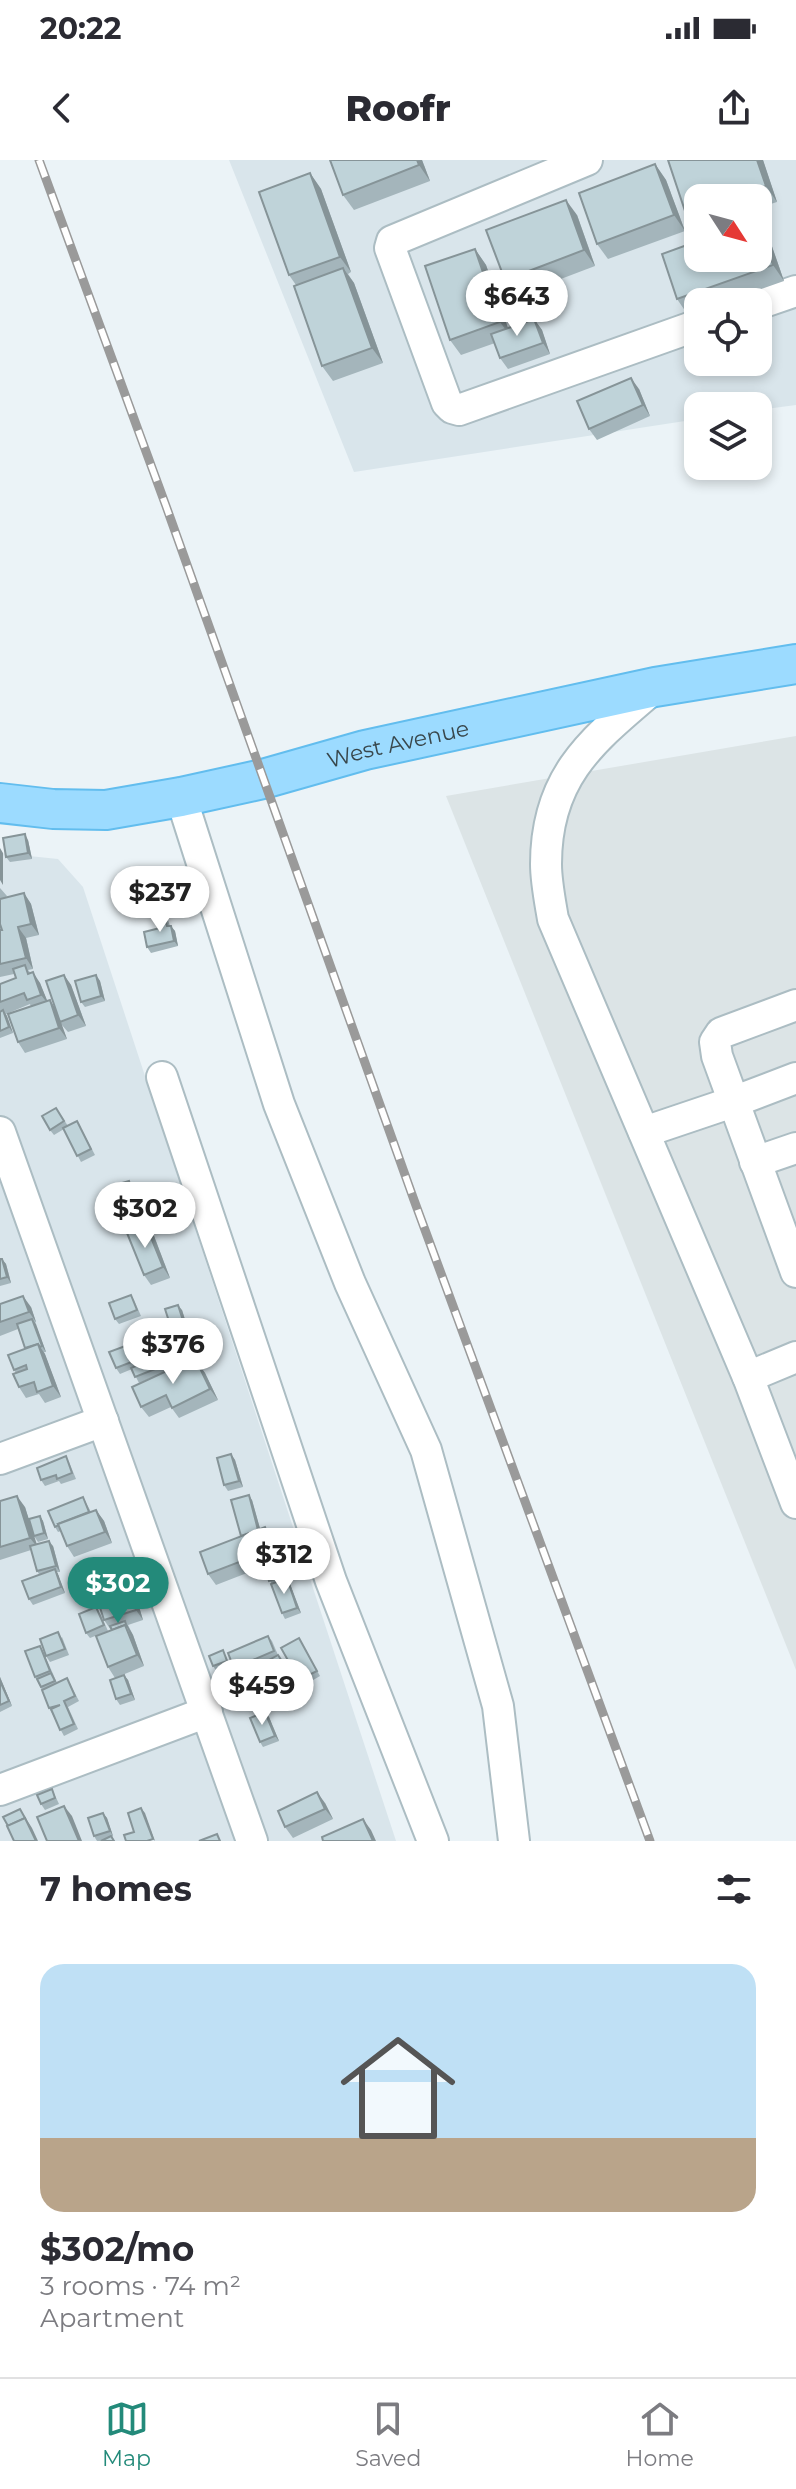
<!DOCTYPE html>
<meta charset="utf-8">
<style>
body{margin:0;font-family:Montserrat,sans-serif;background:#f7f7f7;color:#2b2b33;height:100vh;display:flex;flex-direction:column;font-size:30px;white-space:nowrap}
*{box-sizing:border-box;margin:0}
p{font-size:26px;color:#7c7c81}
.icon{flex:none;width:44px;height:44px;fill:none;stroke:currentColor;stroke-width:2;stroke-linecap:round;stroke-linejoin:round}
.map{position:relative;height:1681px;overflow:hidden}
.side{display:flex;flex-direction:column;background:#fff;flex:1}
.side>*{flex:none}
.needle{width:52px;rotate:126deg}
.controls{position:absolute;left:684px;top:24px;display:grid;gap:16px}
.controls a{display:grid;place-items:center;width:88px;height:88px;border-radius:16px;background:#fff;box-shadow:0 4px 12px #0003;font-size:40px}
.price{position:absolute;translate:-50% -68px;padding:0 18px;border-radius:28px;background:#fff;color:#222;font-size:26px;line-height:52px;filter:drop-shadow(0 2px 4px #0008)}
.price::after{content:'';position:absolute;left:50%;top:48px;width:24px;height:18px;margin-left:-12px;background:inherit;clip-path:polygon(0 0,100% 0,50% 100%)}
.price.active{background:#238a7a;color:#fff}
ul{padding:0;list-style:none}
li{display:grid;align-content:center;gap:16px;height:424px;padding:0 40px}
li span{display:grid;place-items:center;height:248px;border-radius:24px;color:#555}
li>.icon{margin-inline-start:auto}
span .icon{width:144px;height:144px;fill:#fffc;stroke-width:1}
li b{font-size:34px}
h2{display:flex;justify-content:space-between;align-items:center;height:96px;padding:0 40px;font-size:34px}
.status{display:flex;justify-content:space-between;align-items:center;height:56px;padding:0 40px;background:#fff;direction:ltr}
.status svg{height:22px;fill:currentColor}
header{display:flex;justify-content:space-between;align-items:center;height:104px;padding:0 40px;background:#fff;font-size:36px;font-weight:800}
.tabs{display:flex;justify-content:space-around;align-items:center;height:112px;border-top:2px solid #e1e1e2;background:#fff;font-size:22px;color:#7c7c81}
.tabs a{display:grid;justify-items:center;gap:4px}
.tabs .active{color:#238a7a}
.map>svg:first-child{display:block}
</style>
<div class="status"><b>20:22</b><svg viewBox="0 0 49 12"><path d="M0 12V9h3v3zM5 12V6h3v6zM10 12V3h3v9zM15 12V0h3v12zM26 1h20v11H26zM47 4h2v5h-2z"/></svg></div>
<header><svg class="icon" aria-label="back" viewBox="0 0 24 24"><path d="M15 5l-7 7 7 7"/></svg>Roofr<svg class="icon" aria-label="share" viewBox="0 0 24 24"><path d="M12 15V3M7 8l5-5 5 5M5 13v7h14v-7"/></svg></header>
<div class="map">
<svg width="796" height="1681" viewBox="0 0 796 1681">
<rect width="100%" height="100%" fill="#ebf3f7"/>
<g fill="#d9e5eb" fill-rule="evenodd">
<path d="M229,0H796V245L758,250V246H698V259L354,312ZM698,38H758V98H698ZM698,142H758V202H698Z"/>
<path d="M0,693L58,699L83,727L396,1681H0Z"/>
</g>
<path fill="#dce4e6" d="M796,576V1510L446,636Z"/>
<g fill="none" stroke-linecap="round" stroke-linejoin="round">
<g stroke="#acbdc3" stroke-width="34">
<g id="minor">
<path d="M587,0L392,81L390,88L447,243L452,248L459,250L698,165"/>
<path d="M758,144L796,131"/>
<path d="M655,527C593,580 546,615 546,704C546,722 550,741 553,759L748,1217L796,1343"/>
<path d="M181,637L279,944L350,1123L426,1290L498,1546L514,1681"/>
<path d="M796,845L721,873L715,882L717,896L796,1112"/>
<path d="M162,917L331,1421L433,1681"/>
<path d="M0,972L252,1681"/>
<path d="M644,972L733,942L796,918"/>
<path d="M755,1002L796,988"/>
<path d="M748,1217L796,1197"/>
<path d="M0,1299L103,1261"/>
<path d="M0,1630L207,1552"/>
</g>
</g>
<g stroke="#62bdee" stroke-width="42">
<g id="major">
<path id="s1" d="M0,643L53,649L106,650L181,637L263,619L365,590L655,527L796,504"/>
</g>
</g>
<use href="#minor" stroke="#fff" stroke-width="30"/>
<use href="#major" stroke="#9cdbff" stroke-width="38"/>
<g stroke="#9a9a9a" stroke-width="9">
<path id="rail" d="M39,0L166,346L414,1040L650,1681"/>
</g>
<use href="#rail" stroke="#fff" stroke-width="6" stroke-dasharray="18" stroke-linecap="butt"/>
</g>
<g fill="#a4b5bb">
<path d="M422,0L430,21L354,50L343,35Z"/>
<path d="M668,0H763L777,42L758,48V38H698L697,69L686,54Z"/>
<path d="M655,4L666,20L685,71L608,99L597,84Z"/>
<path d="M310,13L321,29L351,112L348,114L354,123L383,203L333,221L322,206L296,125L289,115Z"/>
<path d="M577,55L595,106L516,136L505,120Z"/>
<path d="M758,60L768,75L784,121L725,142H698V152L688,155L677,139Z"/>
<path d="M475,89L486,105L508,168L534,159L542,170L550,194L508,209L500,198L495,183L461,195L450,180Z"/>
<path d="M639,229L650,256L597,280L589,269Z"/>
<path d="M28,680L32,699L10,702L6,697Z"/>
<path d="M0,728L7,736L6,737L24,733L31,744L39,775L26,778L33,809L28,810L40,823L47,841L50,840L55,848L64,815L71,825L86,866L68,872L61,864L67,879L25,893L18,882L31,847L30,844L6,854L13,873L0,878V824L16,818L14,814L0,817Z"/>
<path d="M168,760L170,766L175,771L178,786L151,793L147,787L160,768Z"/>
<path d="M96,815L100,821L105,841L85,847L81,842Z"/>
<path d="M56,948L68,966L77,961L95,995L81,1002L64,969L54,975L50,970Z"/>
<path d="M129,1021L133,1026L142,1055L126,1060L122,1055Z"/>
<path d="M154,1076L170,1118L151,1125L144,1115Z"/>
<path d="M0,1099H2L6,1104L11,1123L0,1126Z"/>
<path d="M131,1135L134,1140L141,1156L119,1164L115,1159Z"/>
<path d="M0,1144L31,1147L36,1162L35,1163L46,1192H44L61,1237L45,1243L39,1234L26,1238L19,1227L16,1213L14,1210L25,1188L18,1169L0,1176Z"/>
<path d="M182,1150L192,1182L179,1186L175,1180Z"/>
<path d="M168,1175L172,1181L175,1190L190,1191L195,1200L185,1204L187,1207L197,1202L205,1213L218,1240L179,1258L171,1247L149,1257L141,1247L155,1216L139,1223L132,1209L120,1214L116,1208L147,1184L153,1199L161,1195L158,1191Z"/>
<path d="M231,1294L235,1300L243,1327L228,1331L224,1325Z"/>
<path d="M66,1296L69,1302L76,1319L61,1324L59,1321L45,1326L41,1320Z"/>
<path d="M83,1337L91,1352L96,1350L104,1361L112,1383L74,1397L67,1386L61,1371L58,1372L55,1367Z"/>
<path d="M252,1340L260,1369L272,1378L301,1453L285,1459L282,1453L265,1406L216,1425L208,1414L241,1376Z"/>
<path d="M0,1341L25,1347L36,1384L53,1386L60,1412H57L65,1433L33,1445L29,1439L39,1414L37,1411L31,1390L0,1400Z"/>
<path d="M40,1356L43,1361L48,1379L38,1382L34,1376Z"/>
<path d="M134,1430L143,1460L128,1465L133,1475L144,1506L115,1518L108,1507L111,1470L104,1460Z"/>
<path d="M100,1453L108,1471L90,1478L86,1473Z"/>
<path d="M268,1476L272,1481L278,1495L282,1500L298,1528L255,1553L248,1543L249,1522L264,1503L238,1514L234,1508Z"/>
<path d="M62,1477L69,1495L50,1502L46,1496Z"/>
<path d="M299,1478L320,1516L303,1526L299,1520Z"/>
<path d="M40,1486L43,1491L57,1523L67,1518L79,1541L68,1547L78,1569L64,1576L49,1548L42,1530L35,1517Z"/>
<path d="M226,1496L230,1506L217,1512L213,1506Z"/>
<path d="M124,1515L128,1520L135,1540L120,1545L116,1539Z"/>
<path d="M0,1517L12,1546L0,1552Z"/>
<path d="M265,1552L269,1557L279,1581L263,1587L260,1582Z"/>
<path d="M52,1629L59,1644L45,1650L41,1644Z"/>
<path d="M325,1643L333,1659L293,1678L285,1667Z"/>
<path d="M103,1653L107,1658L113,1676L112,1677L115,1681H97L94,1676Z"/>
</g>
<g fill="#869498">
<path d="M417,0H422L430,21L419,5Z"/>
<path d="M757,0H763L777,42L766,26Z"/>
<path d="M655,4L666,20L685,71L674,55Z"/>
<path d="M310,13L321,29L351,112L340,97Z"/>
<path d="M566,40L577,55L595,106L584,90Z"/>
<path d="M758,60L768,75L784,121L773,105Z"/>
<path d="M475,89L486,105L511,177L500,162Z"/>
<path d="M343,108L354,123L383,203L372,188Z"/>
<path d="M534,159L542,170L550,194L543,183Z"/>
<path d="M631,218L639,229L650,256L643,245Z"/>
<path d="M25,674L28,680L32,699L28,693Z"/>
<path d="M0,688L3,693V725L0,720Z"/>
<path d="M24,733L31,744L39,775L31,764Z"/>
<path d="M171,766L175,771L178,786L174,781Z"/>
<path d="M18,767L26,778L33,809L26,798Z"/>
<path d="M33,812L40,823L49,845L41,835Z"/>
<path d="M64,815L71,825L86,866L78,855Z"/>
<path d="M96,815L100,821L105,841L101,836Z"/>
<path d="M50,840L57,851L67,879L59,868Z"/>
<path d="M3,850L7,856L13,873L9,867Z"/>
<path d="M129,1021L133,1026L142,1055L138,1049Z"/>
<path d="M146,1065L154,1076L170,1118L163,1107Z"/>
<path d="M2,1099L6,1104L11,1123L7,1117Z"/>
<path d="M23,1136L31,1147L36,1162L29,1152Z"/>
<path d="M178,1145L182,1150L192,1182L188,1176Z"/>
<path d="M32,1159L36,1164L46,1192L42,1186Z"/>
<path d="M38,1184L45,1194L61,1237L53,1226Z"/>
<path d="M197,1202L205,1213L218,1240L210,1229Z"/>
<path d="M231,1294L235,1300L243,1327L239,1321Z"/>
<path d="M249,1335L252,1340L263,1379L259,1373Z"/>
<path d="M17,1336L25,1347L38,1388L30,1378Z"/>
<path d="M96,1350L104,1361L112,1383L105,1372Z"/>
<path d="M40,1356L43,1361L48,1379L44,1373Z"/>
<path d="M265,1367L272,1378L281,1400L273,1389Z"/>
<path d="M49,1381L53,1386L60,1412L56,1406Z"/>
<path d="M279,1399L283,1405L301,1453L297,1448L288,1421L284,1416Z"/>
<path d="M55,1409L58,1414L65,1433L61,1427Z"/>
<path d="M126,1419L134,1430L143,1460L136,1450Z"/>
<path d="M125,1461L133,1475L144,1506L137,1495Z"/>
<path d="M40,1486L43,1491L53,1516L50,1511Z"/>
<path d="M124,1515L128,1520L135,1540L131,1534Z"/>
<path d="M0,1517L12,1546L9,1541L0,1521Z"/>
<path d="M265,1552L269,1557L279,1581L275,1576Z"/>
<path d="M317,1632L325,1643L333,1659L325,1649Z"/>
<path d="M64,1646L72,1656L82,1681H79Z"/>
<path d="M141,1648L145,1653L155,1681L153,1679Z"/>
<path d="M20,1649L32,1668L38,1681H36Z"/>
<path d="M103,1653L107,1658L113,1676L110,1671Z"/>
<path d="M363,1659L371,1670L376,1681H373Z"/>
</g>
<g fill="#bfd3d9" stroke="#869498" stroke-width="2">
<path d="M330,0H417L419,5L343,35Z"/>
<path d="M668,0H757L766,26L732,38H698V50L686,54Z"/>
<path d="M655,4L674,55L597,84L579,33Z"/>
<path d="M310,13L340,97L289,115L259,32Z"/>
<path d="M566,40L584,90L505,120L486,70Z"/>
<path d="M758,61L773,105L677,139L662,94L698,81V98H758Z"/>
<path d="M475,89L500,162L450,180L425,106Z"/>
<path d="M343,108L372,188L322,206L294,126Z"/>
<path d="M534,159L543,183L500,198L491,174Z"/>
<path d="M631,218L643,245L589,269L577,241Z"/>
<path d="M25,674L28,693L6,697L3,678Z"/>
<path d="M24,733L31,764L18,767L26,798L0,804V770H2L0,764V739Z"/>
<path d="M164,754L167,766H171L174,781L147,787L144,772L160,768L157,756Z"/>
<path d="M25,805L28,814L33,812L41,835L27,840L24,833L0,842V824L16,818L13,809Z"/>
<path d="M64,815L78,855L60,862L46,821Z"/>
<path d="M96,815L101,836L81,842L75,821Z"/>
<path d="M50,840L59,868L18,882L8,854Z"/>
<path d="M3,850L9,867L0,871V852Z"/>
<path d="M56,948L64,961L50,970L42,956Z"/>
<path d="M77,961L91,989L77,996L63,968Z"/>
<path d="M129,1021L138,1049L122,1055L112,1026Z"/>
<path d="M146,1065L163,1107L144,1115L127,1073Z"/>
<path d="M0,1099H2L7,1117L0,1119Z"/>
<path d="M131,1135L137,1150L115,1159L109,1143Z"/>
<path d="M23,1136L29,1152L0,1162V1144Z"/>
<path d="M178,1145L188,1176L175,1180L165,1149Z"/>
<path d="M32,1159L42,1186L40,1187L38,1184L25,1188L17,1164Z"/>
<path d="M168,1175L172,1186L158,1191L154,1180Z"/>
<path d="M144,1179L150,1195L116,1208L109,1192Z"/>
<path d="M38,1184L53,1226L37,1232L34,1222L19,1227L13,1214L27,1209L26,1205L14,1210L8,1195Z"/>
<path d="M187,1185L191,1195L135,1217L131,1208Z"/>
<path d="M197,1202L210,1229L172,1248L166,1235L141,1247L132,1227L184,1203L186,1207Z"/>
<path d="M231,1294L239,1321L224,1325L217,1298Z"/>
<path d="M66,1296L72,1313L57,1319L56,1315L41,1320L37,1308Z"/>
<path d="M249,1335L258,1370L241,1376L231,1340Z"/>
<path d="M17,1336L30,1378L0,1387V1341Z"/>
<path d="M83,1337L89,1352L58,1364L59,1365L55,1367L48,1351Z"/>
<path d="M96,1350L105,1372L67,1386L58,1364Z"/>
<path d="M40,1356L44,1373L34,1376L29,1359Z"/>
<path d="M265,1367L273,1389L208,1414L200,1392Z"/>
<path d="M49,1381L56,1406L37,1411L30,1386Z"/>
<path d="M279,1399L284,1416L269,1421L264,1403Z"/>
<path d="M55,1409L61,1427L29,1439L22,1421Z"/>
<path d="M287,1418L297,1448L282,1453L271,1424Z"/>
<path d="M126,1419L136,1450L104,1460L94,1429Z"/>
<path d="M96,1447L104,1465L86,1473L79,1454Z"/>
<path d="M125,1461L127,1468L125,1465L112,1470L110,1466Z"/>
<path d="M125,1465L137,1495L108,1507L96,1476Z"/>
<path d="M58,1472L65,1489L46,1496L40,1479Z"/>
<path d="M268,1476L274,1491L234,1508L228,1493Z"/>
<path d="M299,1478L317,1511L299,1520L281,1488Z"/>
<path d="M40,1486L50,1511L35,1517L25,1491Z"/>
<path d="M223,1490L227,1501L213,1506L209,1496Z"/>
<path d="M278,1495L285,1506L284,1507L281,1503L249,1522L244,1514Z"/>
<path d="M281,1503L290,1518L248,1543L239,1528Z"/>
<path d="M51,1513L55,1521L41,1527L37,1519Z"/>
<path d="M124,1515L131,1534L116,1539L110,1520Z"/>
<path d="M67,1518L75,1536L64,1541L74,1564L60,1570L51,1549L60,1545L49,1548L42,1530Z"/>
<path d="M0,1521L9,1541L0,1545Z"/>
<path d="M265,1552L275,1576L260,1582L250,1558Z"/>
<path d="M52,1629L55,1638L41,1644L37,1635Z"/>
<path d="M317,1632L325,1649L285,1667L278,1651Z"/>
<path d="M64,1646L79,1681H47L37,1657Z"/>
<path d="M141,1648L153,1679L147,1681H126L124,1675L134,1672L128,1653Z"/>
<path d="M20,1649L25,1658L8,1666L3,1657Z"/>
<path d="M103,1653L110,1671L94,1676L88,1658Z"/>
<path d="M25,1658L36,1681H14L7,1666Z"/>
<path d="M363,1659L373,1681H323L322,1677Z"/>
<path d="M217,1674L220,1681H199Z"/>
<path d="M111,1676L114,1681H101Z"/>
</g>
<g text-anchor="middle" stroke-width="7" stroke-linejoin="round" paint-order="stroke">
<g font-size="22" fill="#38474c" stroke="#fff">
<text dy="8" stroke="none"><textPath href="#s1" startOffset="406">West Avenue</textPath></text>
</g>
</g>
</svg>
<div class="controls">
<a><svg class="needle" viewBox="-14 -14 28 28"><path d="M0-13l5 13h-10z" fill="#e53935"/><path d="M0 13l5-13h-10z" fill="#7c7c81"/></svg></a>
<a><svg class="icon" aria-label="locate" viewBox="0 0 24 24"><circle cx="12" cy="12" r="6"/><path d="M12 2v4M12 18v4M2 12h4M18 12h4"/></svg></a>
<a><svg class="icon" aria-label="layers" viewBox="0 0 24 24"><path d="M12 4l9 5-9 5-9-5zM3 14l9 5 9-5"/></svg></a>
</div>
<b class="price" style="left:517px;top:178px">$643</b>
<b class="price" style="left:160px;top:774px">$237</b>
<b class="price" style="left:145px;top:1090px">$302</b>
<b class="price" style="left:173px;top:1226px">$376</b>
<b class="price" style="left:284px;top:1436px">$312</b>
<b class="price active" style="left:118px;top:1465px">$302</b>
<b class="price" style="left:262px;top:1567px">$459</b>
</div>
<section class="side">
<h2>7 homes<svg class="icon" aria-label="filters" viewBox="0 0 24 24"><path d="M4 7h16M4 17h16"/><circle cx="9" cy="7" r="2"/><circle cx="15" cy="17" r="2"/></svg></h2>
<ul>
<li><span style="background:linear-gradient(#bfe0f5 70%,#b9a48a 0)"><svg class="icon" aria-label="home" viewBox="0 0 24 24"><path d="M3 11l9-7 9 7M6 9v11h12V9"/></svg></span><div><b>$302/mo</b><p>3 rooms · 74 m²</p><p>Apartment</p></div></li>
</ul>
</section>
<nav class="tabs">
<a class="active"><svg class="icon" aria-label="map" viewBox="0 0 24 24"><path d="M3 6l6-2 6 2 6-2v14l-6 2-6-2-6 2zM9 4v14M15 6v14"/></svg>Map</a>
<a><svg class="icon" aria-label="saved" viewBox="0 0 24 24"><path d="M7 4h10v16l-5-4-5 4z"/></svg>Saved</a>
<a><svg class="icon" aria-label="home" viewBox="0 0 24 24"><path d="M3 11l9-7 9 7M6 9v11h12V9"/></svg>Home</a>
</nav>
